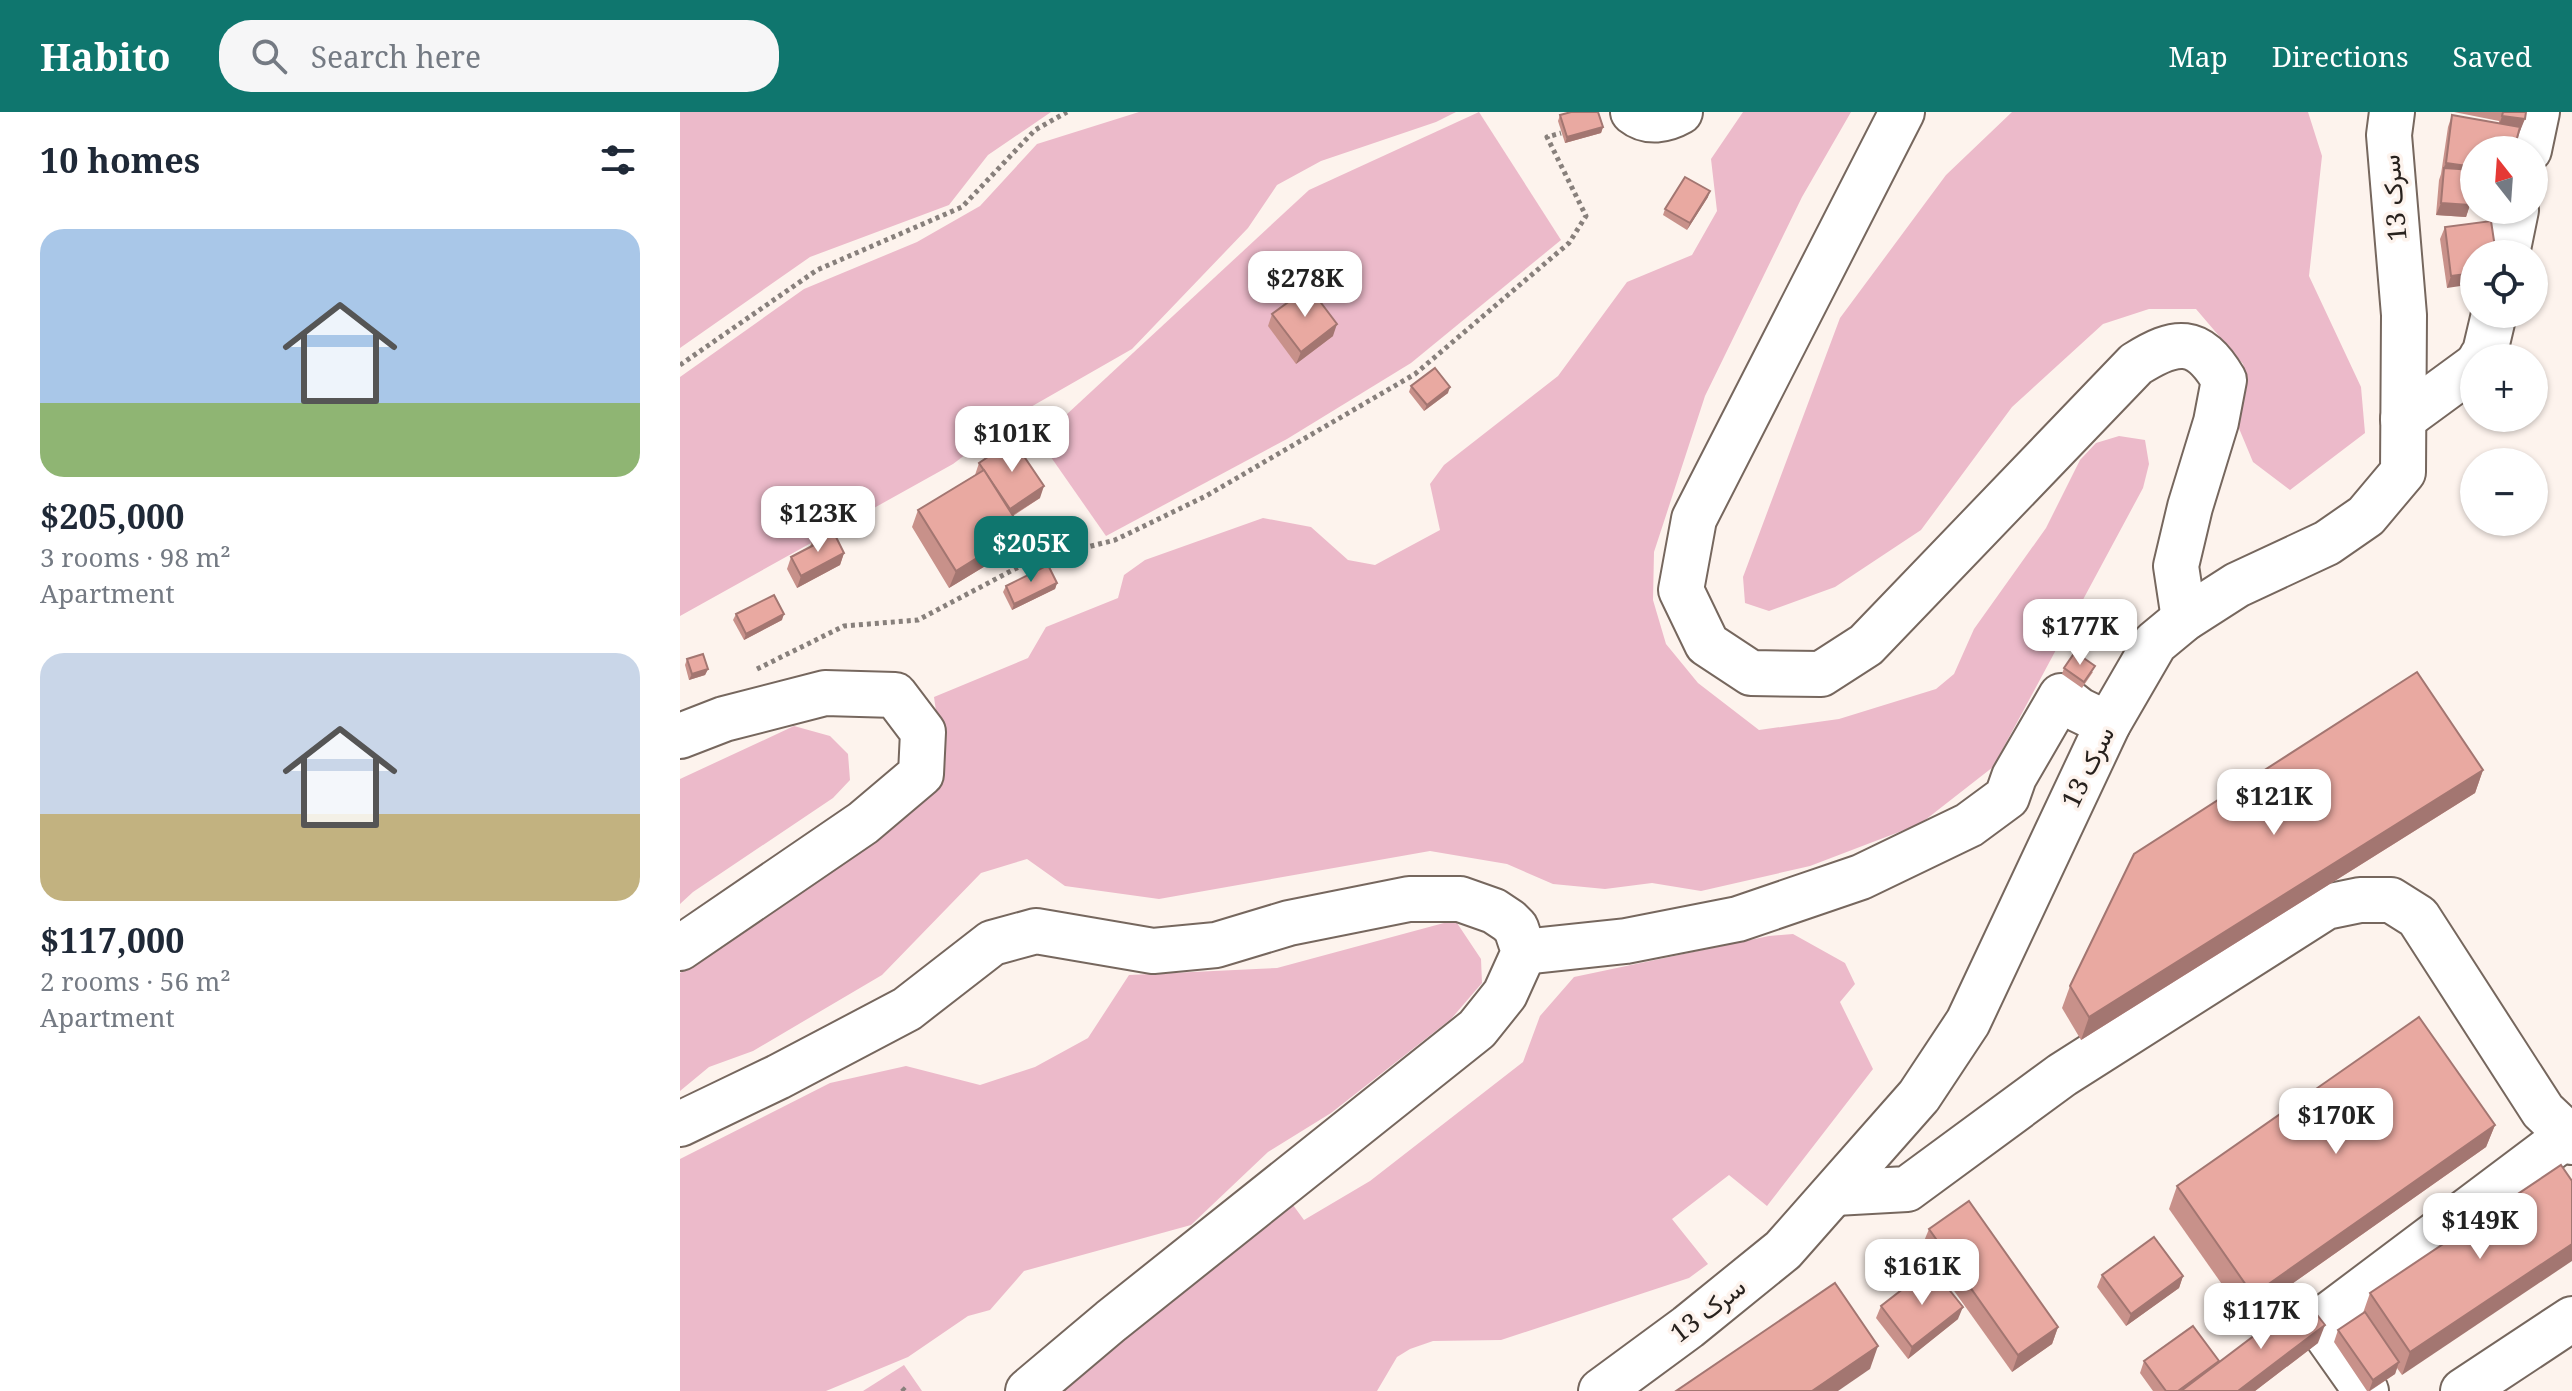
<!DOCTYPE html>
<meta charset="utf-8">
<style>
body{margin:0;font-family:"Noto Serif",Vazirmatn,serif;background:#f6f6f7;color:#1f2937;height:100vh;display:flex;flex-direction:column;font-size:30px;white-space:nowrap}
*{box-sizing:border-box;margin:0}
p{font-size:26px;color:#747a83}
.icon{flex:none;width:44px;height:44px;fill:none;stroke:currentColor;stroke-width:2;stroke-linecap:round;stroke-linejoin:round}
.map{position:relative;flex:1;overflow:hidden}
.details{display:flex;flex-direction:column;background:#fff;width:680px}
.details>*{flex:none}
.needle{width:52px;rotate:343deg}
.fabs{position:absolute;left:1780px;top:24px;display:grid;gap:16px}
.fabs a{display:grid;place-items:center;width:88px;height:88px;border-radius:50%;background:#fff;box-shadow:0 2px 6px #0004;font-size:40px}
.price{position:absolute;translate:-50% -68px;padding:0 18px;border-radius:16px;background:#fff;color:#222;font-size:26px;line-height:52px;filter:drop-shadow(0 2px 4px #0008)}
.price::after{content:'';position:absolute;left:50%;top:48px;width:24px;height:18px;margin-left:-12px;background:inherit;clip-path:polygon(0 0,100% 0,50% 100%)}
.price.active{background:#0f766e;color:#fff}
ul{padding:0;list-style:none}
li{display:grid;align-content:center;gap:16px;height:424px;padding:0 40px}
li span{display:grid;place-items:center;height:248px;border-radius:24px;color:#555}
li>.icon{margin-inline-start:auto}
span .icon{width:144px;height:144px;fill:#fffc;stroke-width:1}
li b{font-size:34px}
h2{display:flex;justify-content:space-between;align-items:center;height:96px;padding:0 40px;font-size:34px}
header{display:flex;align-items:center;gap:48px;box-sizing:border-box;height:112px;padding:0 40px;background:#0f766e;color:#fff}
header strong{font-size:38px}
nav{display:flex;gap:44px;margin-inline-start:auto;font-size:28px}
.search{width:560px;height:72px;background:#f6f6f7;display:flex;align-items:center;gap:20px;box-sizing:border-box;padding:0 28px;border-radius:32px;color:#747a83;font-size:30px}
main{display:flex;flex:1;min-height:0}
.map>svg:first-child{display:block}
</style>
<header>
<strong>Habito</strong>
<div class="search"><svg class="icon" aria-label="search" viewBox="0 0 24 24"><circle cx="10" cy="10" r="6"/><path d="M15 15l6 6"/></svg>Search here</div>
<nav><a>Map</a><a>Directions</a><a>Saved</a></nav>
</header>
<main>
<section class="details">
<h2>10 homes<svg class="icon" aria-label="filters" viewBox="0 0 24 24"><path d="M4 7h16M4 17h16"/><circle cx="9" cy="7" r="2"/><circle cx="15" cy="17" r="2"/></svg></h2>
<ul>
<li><span style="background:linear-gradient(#a9c7e8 70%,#8fb573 0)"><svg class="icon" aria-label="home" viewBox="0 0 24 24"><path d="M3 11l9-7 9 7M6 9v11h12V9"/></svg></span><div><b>$205,000</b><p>3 rooms · 98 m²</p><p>Apartment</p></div></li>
<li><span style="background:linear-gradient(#c9d6e8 65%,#c2b280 0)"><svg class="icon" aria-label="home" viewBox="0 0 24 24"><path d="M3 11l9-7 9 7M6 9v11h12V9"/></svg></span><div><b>$117,000</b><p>2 rooms · 56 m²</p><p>Apartment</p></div></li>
</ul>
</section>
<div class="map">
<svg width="1892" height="1279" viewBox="0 0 1892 1279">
<rect width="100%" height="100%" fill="#fdf3ed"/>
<g fill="#ecbaca">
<path d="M0,0H371L308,43L269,93L130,145L0,236Z"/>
<path d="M459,0H776L756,10L641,49L597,73L568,116L452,237L342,300L273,352L0,504V265L124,177L237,130L300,94L357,32Z"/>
<path d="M799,0L881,128L731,251L607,327L426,424L359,328L629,78Z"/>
<path d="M1063,0H1171L1122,85L1025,284L974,440L973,488L986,532L1018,571L1079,618L1159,607L1256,577L1274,562L1294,517L1366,416L1400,348L1416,331L1439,324L1465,328L1469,352L1463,376L1313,655L1240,712L1130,754L1021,779L972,771L925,777L873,772L827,752L750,739L479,787L385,774L347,747L301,761L202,863L73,939L29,955L0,979V861L261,634L254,585L348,546L366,515L438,486L444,463L465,448L583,406L631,415L668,448L695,453L760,418L750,372L764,353L878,264L947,170L1012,143L1037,99L1031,47Z"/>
<path d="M1332,0H1628L1642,44L1629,164L1681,275L1685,321L1610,378L1573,350L1558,314L1567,274L1563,252L1516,197H1469L1423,212L1332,295L1241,418L1155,475L1089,499L1065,491L1063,465L1160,206L1266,63Z"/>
<path d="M114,614L150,624L168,642L170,668L153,686L13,780L0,792V667Z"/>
<path d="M775,808L801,847L802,871L771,907L651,1001L588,1040L511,1113L344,1159L310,1198L288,1204L228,1245L146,1279H0V1047L150,971L226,954L300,973L355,955L408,926L449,863L597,856Z"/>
<path d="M1113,822L1165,851L1175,872L1160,890L1193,957L1087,1094L1049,1063L992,1107L1028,1152L1009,1166L821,1228L753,1229L730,1237L717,1245L697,1279H367L613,1093L624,1108L690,1069L843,950L860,904L894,865L1089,824Z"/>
<path d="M224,1253L242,1279H183Z"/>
</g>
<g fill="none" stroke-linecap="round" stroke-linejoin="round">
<g stroke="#76675e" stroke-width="48">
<g id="minor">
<path d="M953,0C968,12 986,8 1000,0"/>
<path d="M1222,0L1014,407L1001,478L1027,532L1071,561L1141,562L1186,533L1456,252C1496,227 1518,224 1544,268L1536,310L1510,395L1496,454L1504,507"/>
<path d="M1849,38L1857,0"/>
<path d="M1827,142L1836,98"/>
<path d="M1801,246L1805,240L1814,202"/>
<path d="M1723,307L1794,255"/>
<path d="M0,624L44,607L145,581L215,583L243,620L241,662L183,711L0,836"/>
<path d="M844,840L946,829L1058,807L1181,765L1289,713L1327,685L1334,665L1381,584L1399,598L1428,612"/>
<path d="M0,1012L98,965L227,897L312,831L356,819L473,839L536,833L609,811L729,787H780L814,799L829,809L836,816L844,840L825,882L797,917L431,1209L348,1279"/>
<path d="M1155,1081L1227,1077L1382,963L1646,795L1680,788H1711L1738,805L1863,999L1888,1023L1892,1030"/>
<path d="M921,1279L1008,1215L1103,1138L1239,984L1288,910L1428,612L1475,531L1504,507L1557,473L1647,431L1686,404L1723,360L1724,203L1709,23L1712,0"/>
<path d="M1686,1279L1638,1211L1892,1020"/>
<path d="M1783,1279L1892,1207"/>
</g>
</g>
<g stroke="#88807c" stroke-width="5" stroke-dasharray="4 4" stroke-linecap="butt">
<path d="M0,253L137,158L282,95L355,18L387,0"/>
<path d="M77,557L164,514L238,508L348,450L435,428L526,384L735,262L889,131L906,104L867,25L881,21"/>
<path d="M222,1276L225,1279"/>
</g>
<use href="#minor" stroke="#fff" stroke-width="44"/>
</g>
<g fill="#c8918a">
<path d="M1774,0H1846L1834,38H1794L1790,92L1786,105L1756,103L1759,68L1761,62L1768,15L1772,3L1819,11V9Z"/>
<path d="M880,3L923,15L921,21L885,31L878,9Z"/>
<path d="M1028,85L1007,118L983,103L985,97Z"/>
<path d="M1765,115L1816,142L1767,176L1760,127Z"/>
<path d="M592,202L653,224L616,252L588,214Z"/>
<path d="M731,274L768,281L744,299L729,280Z"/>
<path d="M299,351L360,386L333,404L335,436L269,476L232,415L238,398L295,363Z"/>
<path d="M132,429L164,441L160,453L117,476L107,457L111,445L130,435Z"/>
<path d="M377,471L375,477L332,498L323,480L326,474Z"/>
<path d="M56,502L102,508L64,528L53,508Z"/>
<path d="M7,547L28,557L25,563L9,568L5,553Z"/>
<path d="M1384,556L1413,560L1402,576L1382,562Z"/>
<path d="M1803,658L1795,681L1401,928L1382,896L1390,874Z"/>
<path d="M1815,1013L1806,1035L1565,1205L1489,1097L1497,1074Z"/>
<path d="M1881,1053L1722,1263L1717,1256L1715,1262L1690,1279H1687L1654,1230L1658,1218L1683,1201L1690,1181Z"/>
<path d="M1249,1117L1378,1215L1372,1232L1332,1260L1242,1134Z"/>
<path d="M1422,1163L1503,1164L1499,1176L1446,1214L1417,1175Z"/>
<path d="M1201,1194L1278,1207L1228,1247L1196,1206Z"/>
<path d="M1638,1231L1575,1279H1473L1460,1261L1464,1249L1538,1251Z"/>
</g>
<g fill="#a37671">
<path d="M1822,4L1845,7L1840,19L1818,16Z"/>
<path d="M923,15L921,21L885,31L887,25Z"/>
<path d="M1766,51L1794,55V67L1763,57Z"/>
<path d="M1030,79L1028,85L1007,118L1010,111Z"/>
<path d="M1791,79L1794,80V92L1787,91Z"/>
<path d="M1761,91L1790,93L1786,105L1756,103Z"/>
<path d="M1794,161V172L1767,176L1771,164Z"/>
<path d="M657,212L653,224L616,252L621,240Z"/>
<path d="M770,275L768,281L744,299L747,293Z"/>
<path d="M364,374L360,386L325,408L330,397Z"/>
<path d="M342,418L335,436L269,476L276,459Z"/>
<path d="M164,441L160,453L117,476L121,464Z"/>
<path d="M377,471L375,477L332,498L334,492Z"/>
<path d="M104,502L102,508L64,528L66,522Z"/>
<path d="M28,557L25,563L9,568L12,562Z"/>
<path d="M1803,658L1795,681L1401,928L1409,905Z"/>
<path d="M1815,1013L1806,1035L1565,1205L1573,1183Z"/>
<path d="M1892,1132V1149L1722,1263L1730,1240Z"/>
<path d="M1503,1164L1499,1176L1446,1214L1451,1202Z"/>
<path d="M1283,1195L1278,1207L1228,1247L1232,1235Z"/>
<path d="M1645,1213L1638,1231L1575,1279H1558Z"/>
<path d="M1378,1215L1372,1232L1332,1260L1338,1243Z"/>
<path d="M1198,1234L1190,1257L1158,1279H1132Z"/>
<path d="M1719,1250L1715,1262L1689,1279L1693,1268Z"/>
</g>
<g fill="#e9a9a1" stroke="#a37671" stroke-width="2">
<path d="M891,0H918L923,15L887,25L880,3Z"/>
<path d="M1823,0H1846L1845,7L1822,4Z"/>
<path d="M1772,3L1840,15L1834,37L1805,32L1804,38H1794V55L1766,51Z"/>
<path d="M1764,56L1794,58V80L1791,79L1790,93L1761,91Z"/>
<path d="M1005,65L1030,79L1010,111L985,97Z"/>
<path d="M1811,109L1816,142H1794V161L1771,164L1765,115Z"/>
<path d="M629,175L657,212L621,240L592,202Z"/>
<path d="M755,256L770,275L747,293L731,274Z"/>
<path d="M333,328L364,374L330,397L299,351Z"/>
<path d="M304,358L342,418L276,459L238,398Z"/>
<path d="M153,419L164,441L121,464L111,445L134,433L132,429Z"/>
<path d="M368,453L377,471L334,492L326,474Z"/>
<path d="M94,483L104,502L66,522L56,502Z"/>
<path d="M1395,540L1415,554L1404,570L1384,556Z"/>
<path d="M23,542L28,557L12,562L7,547Z"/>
<path d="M1737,560L1803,658L1409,905L1390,874L1454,742Z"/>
<path d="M1739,905L1815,1013L1573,1183L1497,1074Z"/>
<path d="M1881,1053L1892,1069V1132L1730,1240L1690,1181Z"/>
<path d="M1289,1089L1378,1215L1338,1243L1249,1117Z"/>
<path d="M1474,1125L1503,1164L1451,1202L1422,1163Z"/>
<path d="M1251,1155L1283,1195L1232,1235L1201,1194Z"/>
<path d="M1155,1171L1198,1234L1132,1279H996Z"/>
<path d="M1624,1186L1645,1213L1558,1279H1501Z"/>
<path d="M1685,1200L1719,1250L1693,1268L1658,1218Z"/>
<path d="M1513,1214L1539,1249L1498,1279H1486L1464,1249Z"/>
</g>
<g text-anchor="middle" stroke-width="7" stroke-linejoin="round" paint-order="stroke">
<g font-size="26" fill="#28221e" stroke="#fdf3ed">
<text transform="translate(1714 86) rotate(-95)" y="9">سرک 13</text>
<text transform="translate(1408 655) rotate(-64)" y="9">سرک 13</text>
<text transform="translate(1028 1198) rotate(-38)" y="9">سرک 13</text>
</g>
</g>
</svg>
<div class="fabs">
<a><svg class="needle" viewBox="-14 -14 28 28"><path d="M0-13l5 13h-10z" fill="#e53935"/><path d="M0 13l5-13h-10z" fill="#747a83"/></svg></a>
<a><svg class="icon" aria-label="locate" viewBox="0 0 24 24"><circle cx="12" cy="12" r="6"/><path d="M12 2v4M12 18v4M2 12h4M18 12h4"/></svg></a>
<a>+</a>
<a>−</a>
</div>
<b class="price" style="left:625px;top:207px">$278K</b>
<b class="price" style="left:332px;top:362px">$101K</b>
<b class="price" style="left:138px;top:442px">$123K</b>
<b class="price active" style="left:351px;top:472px">$205K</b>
<b class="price" style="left:1400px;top:555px">$177K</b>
<b class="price" style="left:1594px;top:725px">$121K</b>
<b class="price" style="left:1656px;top:1044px">$170K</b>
<b class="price" style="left:1800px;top:1149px">$149K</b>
<b class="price" style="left:1242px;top:1195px">$161K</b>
<b class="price" style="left:1581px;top:1239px">$117K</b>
</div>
</main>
